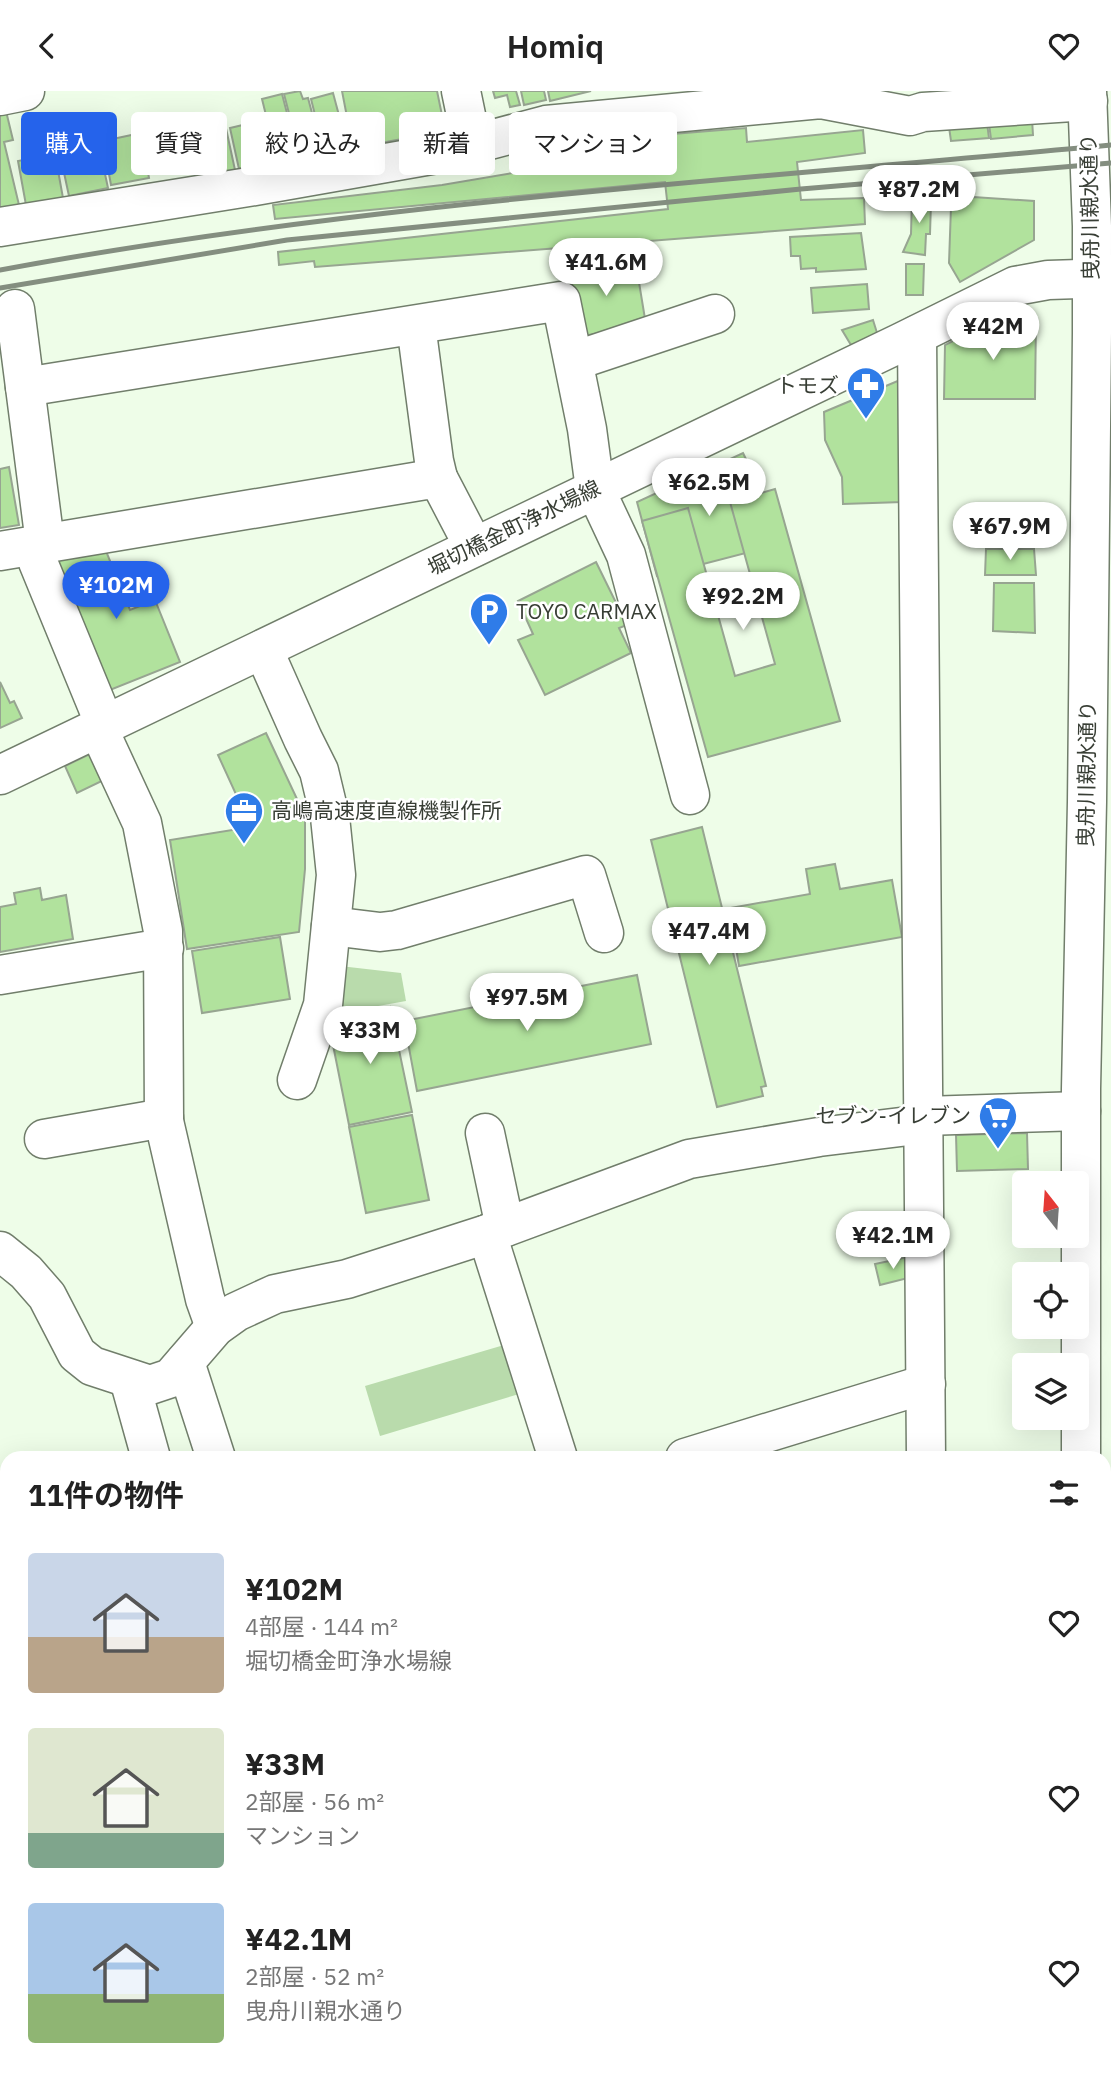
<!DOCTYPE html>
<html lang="ja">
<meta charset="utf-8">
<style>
body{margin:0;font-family:"IBM Plex Sans","Noto Sans JP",sans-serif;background:#f6f6f6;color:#222;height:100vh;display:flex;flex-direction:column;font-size:26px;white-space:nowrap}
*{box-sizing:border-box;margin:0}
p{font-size:23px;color:#767676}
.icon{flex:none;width:38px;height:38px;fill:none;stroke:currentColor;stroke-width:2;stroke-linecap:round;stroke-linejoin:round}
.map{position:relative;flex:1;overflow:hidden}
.side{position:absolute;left:0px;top:1360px;width:1111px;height:625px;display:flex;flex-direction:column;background:#fff;border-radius:21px 21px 0 0;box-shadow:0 7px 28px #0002}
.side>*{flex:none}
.guide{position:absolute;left:21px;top:21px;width:700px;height:63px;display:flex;gap:14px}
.needle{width:46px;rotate:343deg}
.controls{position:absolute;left:1012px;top:1080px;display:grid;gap:14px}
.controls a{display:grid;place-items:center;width:77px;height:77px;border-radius:7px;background:#fff;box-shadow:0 7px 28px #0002;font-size:35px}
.price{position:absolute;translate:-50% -60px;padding:0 16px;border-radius:24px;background:#fff;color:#222;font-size:23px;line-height:46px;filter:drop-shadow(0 2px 4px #0008)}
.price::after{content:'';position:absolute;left:50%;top:42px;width:21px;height:16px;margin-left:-10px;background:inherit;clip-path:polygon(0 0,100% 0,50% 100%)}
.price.on{background:#2563eb;color:#fff}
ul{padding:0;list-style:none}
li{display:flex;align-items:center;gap:21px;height:175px;padding:0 28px}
li span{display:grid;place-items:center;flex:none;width:196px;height:140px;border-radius:7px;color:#555}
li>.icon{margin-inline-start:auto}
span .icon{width:84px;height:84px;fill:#fffc;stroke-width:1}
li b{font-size:30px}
h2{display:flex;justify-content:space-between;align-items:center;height:84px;padding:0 28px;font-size:30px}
.pill{padding:0 24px;border-radius:7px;background:#fff;box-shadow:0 7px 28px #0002;font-size:24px;line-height:63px}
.pill.on{background:#2563eb;color:#fff}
header{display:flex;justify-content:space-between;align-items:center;height:91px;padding:0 28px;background:#fff;font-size:32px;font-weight:600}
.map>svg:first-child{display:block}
</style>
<header><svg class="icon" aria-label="back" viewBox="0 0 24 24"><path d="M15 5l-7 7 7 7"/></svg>Homiq<svg class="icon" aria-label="heart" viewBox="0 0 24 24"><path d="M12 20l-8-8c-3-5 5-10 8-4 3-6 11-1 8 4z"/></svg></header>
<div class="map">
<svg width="1111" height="1983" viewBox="0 0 1111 1983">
<rect width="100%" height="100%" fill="#eefde8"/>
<g fill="#b9dbac">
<path d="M340,875L401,882L406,910L334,923Z"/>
<path d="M504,1254L519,1303L380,1345L365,1295Z"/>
</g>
<g fill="#b1e29d" stroke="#97a591" stroke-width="2">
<path d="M300,0L303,8L308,7L323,63L301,69L284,3Z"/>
<path d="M342,0H437L443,29L435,42L353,57Z"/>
<path d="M493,0H516L520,14L510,16L507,4L495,7Z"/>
<path d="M521,0H544L546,9L524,14Z"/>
<path d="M548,0H591L550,10Z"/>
<path d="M333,2L348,58L325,64L311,8Z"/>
<path d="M282,3L299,68L278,73L262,8Z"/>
<path d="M6,20L13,49L4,51L19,114L0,119V22Z"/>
<path d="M224,28L235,79L199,87L188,36Z"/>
<path d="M1032,28L1033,44L991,48L989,33Z"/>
<path d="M264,29L273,70L239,78L230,37Z"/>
<path d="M987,32L989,47L951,50L949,36Z"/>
<path d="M746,37L747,51L863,39L865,62L797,71L801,109L864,107L865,133L315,176L314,170L279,174L278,161L668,118L665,91L275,128L273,114L442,94L554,75L557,57L659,48L660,44Z"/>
<path d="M141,42L149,87L111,94L103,50Z"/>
<path d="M99,55L108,97L69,105L60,63Z"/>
<path d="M55,63L63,107L26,114L18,70Z"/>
<path d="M926,102L931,111L930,143H926L925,164L903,161L911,143L912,107L915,104Z"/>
<path d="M973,106L1034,110V149L960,191L949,172L951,116Z"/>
<path d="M861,142L866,178L816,181V177L801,178L800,165H791L790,146Z"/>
<path d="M635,167L646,234L577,246L565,180Z"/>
<path d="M906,173H924L923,204H906Z"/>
<path d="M867,193L869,218L813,222L811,197Z"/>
<path d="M998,227H1036L1035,308H944L945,254Z"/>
<path d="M873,229L878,245L851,254L842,239Z"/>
<path d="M900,289L902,411L843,413L842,386L825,349L824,321Z"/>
<path d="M743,362L777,432L784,452L657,485L637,411Z"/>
<path d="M9,376L19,434L0,437V378Z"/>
<path d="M775,398L840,630L708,666L642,430L688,417L735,585L775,573L730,411Z"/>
<path d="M95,454L99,463L106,460L130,519L155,509L180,571L110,599L57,469Z"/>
<path d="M986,458H1034L1036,484H985Z"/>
<path d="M596,471L627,534L619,537L631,562L545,604L518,549L533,543L518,510Z"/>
<path d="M994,492H1034L1035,542L993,540Z"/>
<path d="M0,591L10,612L14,610L22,627L0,637Z"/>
<path d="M266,642L305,725V778L299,841L187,858L170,749L251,736L218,664Z"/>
<path d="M96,660L108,687L77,702L65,675Z"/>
<path d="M702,736L766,995L761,996L763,1005L717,1016L651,749Z"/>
<path d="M835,773L840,798L892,789L902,846L739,875L731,827L721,829L719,819L810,803L806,778Z"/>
<path d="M40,797L42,809L66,804L73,848L0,861V816L16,813L14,802Z"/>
<path d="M280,846L290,908L202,922L192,860Z"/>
<path d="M637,884L651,953L417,1000L404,930Z"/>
<path d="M390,916L412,1021L349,1034L328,929Z"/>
<path d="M412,1024L429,1109L366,1122L349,1036Z"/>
<path d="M1027,1042L1028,1078L957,1080L956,1044Z"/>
<path d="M908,1166V1187L880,1194L875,1173Z"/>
<path d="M375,1978H431V1979L376,1983Z"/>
</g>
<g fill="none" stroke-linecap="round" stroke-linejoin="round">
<g stroke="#717e6b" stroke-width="41">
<g id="minor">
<path d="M461,0L472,53"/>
<path d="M0,5L25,0"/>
<path d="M0,136L255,95L437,63L546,34L821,8L910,25L923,21L1088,10"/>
<path d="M15,218L45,452"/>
<path d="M416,234L434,370L438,387"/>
<path d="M917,244L926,1367"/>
<path d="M574,270L715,223"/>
<path d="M25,296L561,210L587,338L595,398L626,464L690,704"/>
<path d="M35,454L38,471L105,634"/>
<path d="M0,460L438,387L474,456"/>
<path d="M263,558L303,648L319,680L330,726L336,784L323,914L297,989"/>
<path d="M98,637L142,732L163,840L164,1030L205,1208L215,1236"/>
<path d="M0,684L900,252L1015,195L1048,189L1111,187"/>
<path d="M331,835L380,841L397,839L586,784L604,842"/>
<path d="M0,884L164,857"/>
<path d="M925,1025L1081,1020"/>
<path d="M485,1042L505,1136"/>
<path d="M44,1048L164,1027"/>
<path d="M487,1143L558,1367"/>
<path d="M0,1160L26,1181L47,1205L77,1263L92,1275L150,1294L171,1287L215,1236L236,1221L275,1203L347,1188L487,1143L689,1068L819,1046L925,1033"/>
<path d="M185,1271L216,1367"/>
<path d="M129,1288L151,1367"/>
<path d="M685,1367L926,1293"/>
<path d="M1081,1367V998L1087,711L1092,242V135L1087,0"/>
<path d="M0,1567L7,1574"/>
<path d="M0,1609L7,1607"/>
<path d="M1104,1698H1111"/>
<path d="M0,1731L7,1730"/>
<path d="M0,1889L7,1891"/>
<path d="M131,1983L133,1978"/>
<path d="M531,1983L551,1978"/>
<path d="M923,1983V1978"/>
<path d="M1079,1983V1978"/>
</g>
</g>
<use href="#minor" stroke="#fff" stroke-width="38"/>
<g stroke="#848e80" stroke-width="5">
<path d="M0,179C367,111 740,89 1111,54"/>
<path d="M0,197L287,149L801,98L1111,72"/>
</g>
</g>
<defs>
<g id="pharmacy-pin" transform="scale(2.0125)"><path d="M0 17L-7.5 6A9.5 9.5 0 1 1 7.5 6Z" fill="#2f7ce8" stroke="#fff"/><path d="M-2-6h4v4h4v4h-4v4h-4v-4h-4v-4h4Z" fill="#fff"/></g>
<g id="parking-pin" transform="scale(2.0125)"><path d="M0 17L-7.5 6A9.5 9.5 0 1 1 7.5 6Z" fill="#2f7ce8" stroke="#fff"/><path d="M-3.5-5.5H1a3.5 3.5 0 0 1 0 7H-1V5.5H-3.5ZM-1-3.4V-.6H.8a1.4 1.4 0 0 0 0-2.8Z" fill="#fff"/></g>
<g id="office-pin" transform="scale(2.0125)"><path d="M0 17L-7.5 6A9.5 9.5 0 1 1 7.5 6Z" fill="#2f7ce8" stroke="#fff"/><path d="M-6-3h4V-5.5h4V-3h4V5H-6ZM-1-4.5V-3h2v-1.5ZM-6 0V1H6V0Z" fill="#fff"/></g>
<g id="supermarket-pin" transform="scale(2.0125)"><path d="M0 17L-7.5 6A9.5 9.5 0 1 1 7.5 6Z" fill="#2f7ce8" stroke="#fff"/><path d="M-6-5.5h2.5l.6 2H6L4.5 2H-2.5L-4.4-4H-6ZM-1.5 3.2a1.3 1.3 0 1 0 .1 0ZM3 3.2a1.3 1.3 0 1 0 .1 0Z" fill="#fff"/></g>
</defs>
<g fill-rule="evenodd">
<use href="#pharmacy-pin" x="866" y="295"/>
<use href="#parking-pin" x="489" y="521"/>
<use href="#office-pin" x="244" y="720"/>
<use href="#supermarket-pin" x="998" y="1025"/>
</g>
<g text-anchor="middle" stroke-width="5" stroke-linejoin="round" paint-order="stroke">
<g font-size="21" fill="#383e35" stroke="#fff">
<text transform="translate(1090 116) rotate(-91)" y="7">曳舟川親水通り</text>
<text transform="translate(514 437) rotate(-26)" y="7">堀切橋金町浄水場線</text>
<text transform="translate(1087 683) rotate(-89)" y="7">曳舟川親水通り</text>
</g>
<g font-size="21" fill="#383e35" stroke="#fff" text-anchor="end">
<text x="839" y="302">トモズ</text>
<text x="516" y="528" text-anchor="start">TOYO CARMAX</text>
<text x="271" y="727" text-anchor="start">高嶋高速度直線機製作所</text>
<text x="971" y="1032">セブン-イレブン</text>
</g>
</g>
</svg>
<div class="controls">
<a><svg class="needle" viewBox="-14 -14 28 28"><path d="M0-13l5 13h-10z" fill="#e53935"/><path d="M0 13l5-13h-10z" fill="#767676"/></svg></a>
<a><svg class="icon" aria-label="locate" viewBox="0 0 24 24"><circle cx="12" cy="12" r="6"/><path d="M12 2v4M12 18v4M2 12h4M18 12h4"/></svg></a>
<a><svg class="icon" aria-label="layers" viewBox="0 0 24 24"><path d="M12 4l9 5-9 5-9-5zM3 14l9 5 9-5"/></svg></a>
</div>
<b class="price" style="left:919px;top:134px">¥87.2M</b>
<b class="price" style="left:606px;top:207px">¥41.6M</b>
<b class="price" style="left:993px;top:271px">¥42M</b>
<b class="price" style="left:709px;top:427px">¥62.5M</b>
<b class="price" style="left:1010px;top:471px">¥67.9M</b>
<b class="price on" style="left:116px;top:530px">¥102M</b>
<b class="price" style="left:743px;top:541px">¥92.2M</b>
<b class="price" style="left:709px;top:876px">¥47.4M</b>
<b class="price" style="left:527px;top:942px">¥97.5M</b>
<b class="price" style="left:370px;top:975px">¥33M</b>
<b class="price" style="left:893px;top:1180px">¥42.1M</b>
<div class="guide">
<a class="pill on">購入</a>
<a class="pill">賃貸</a>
<a class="pill">絞り込み</a>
<a class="pill">新着</a>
<a class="pill">マンション</a>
</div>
<section class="side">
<h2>11件の物件<svg class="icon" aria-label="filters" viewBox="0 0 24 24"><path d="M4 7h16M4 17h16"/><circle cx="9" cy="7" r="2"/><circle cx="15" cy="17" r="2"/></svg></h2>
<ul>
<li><span style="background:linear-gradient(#c9d6e8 60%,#b9a48a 0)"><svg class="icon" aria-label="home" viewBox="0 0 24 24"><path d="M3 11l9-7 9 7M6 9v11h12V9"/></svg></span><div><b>¥102M</b><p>4部屋 · 144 m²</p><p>堀切橋金町浄水場線</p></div><svg class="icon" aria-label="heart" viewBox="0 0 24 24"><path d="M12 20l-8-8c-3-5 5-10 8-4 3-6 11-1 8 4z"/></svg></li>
<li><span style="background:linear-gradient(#dfe7d0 75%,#7fa58c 0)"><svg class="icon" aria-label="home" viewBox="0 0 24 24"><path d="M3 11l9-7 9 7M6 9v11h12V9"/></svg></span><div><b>¥33M</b><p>2部屋 · 56 m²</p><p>マンション</p></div><svg class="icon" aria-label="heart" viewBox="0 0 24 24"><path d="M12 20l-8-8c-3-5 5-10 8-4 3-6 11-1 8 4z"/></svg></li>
<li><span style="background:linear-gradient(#a9c7e8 65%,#8fb573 0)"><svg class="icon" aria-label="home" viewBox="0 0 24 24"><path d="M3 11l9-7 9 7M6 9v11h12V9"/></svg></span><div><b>¥42.1M</b><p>2部屋 · 52 m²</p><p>曳舟川親水通り</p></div><svg class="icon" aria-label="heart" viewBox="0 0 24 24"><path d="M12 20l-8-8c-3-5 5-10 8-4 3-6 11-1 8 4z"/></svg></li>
</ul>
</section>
</div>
